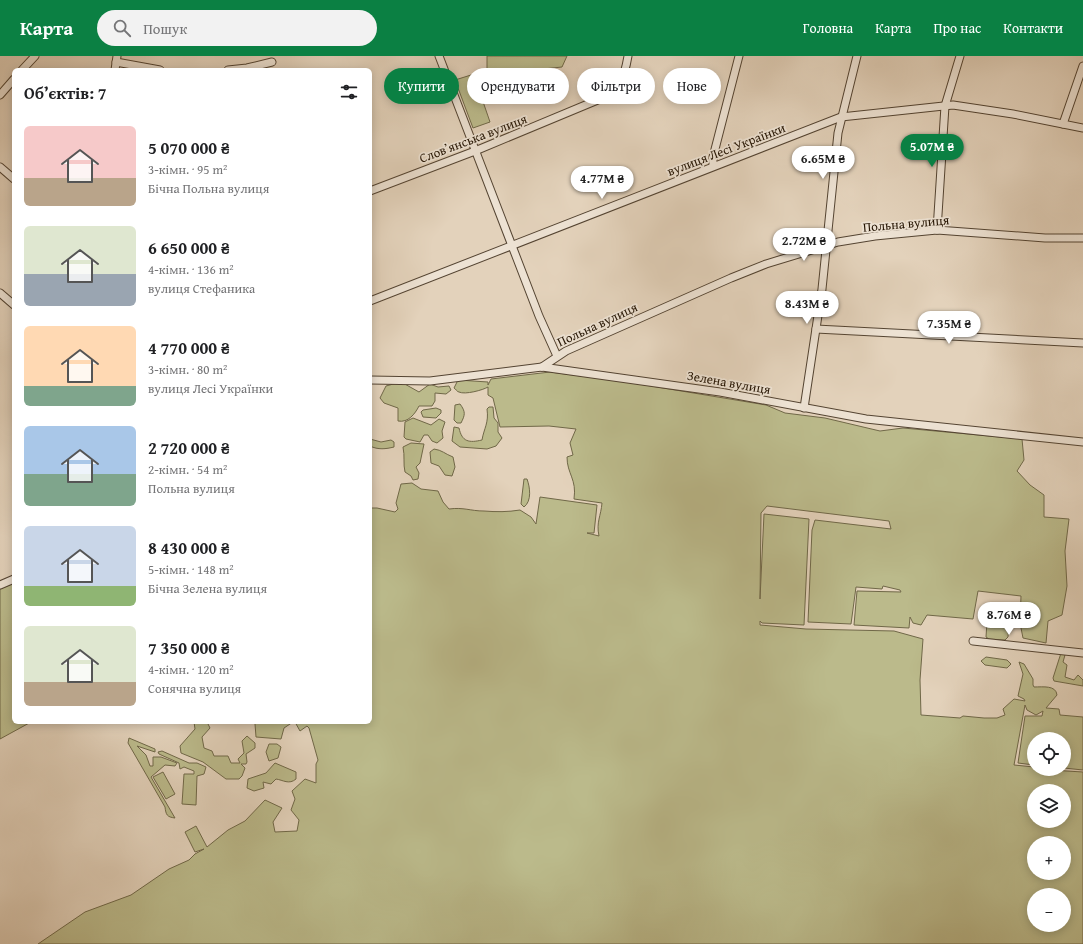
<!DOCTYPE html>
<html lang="uk">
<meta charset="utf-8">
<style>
body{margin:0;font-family:"Gentium Book Plus",serif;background:#f2f2f2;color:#202124;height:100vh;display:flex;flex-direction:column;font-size:15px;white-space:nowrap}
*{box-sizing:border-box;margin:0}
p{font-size:13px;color:#757577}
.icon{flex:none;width:22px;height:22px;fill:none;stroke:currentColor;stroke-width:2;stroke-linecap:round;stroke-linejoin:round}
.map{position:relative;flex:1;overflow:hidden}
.side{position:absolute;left:12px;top:12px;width:360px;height:656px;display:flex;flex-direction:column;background:#fff;border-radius:6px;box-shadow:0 2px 10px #0003}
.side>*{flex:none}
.banner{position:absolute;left:384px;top:12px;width:380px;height:36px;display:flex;gap:8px}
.fabs{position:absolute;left:1027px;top:676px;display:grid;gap:8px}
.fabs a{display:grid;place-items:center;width:44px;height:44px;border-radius:50%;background:#fff;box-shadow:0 2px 10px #0003;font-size:20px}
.price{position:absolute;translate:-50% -34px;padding:0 9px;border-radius:14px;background:#fff;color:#222;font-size:13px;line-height:26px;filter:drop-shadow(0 1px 2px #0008)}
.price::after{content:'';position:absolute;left:50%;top:24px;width:12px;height:9px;margin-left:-6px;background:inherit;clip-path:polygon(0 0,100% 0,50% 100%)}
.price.active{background:#0b8043;color:#fff}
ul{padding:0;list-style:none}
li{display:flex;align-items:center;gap:12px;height:100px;padding:0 12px}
li span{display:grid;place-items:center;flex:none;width:112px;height:80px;border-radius:6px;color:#555}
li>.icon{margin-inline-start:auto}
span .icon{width:48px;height:48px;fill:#fffc;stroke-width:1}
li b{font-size:17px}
h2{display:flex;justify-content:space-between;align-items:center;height:48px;padding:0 12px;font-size:17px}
.pill{padding:0 14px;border-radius:18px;background:#fff;box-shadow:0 2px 10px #0003;font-size:14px;line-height:36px}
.pill.active{background:#0b8043;color:#fff}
header{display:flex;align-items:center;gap:24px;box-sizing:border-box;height:56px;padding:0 20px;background:#0b8043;color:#fff}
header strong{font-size:19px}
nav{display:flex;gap:22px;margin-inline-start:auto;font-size:14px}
.search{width:280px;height:36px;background:#f2f2f2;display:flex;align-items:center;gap:10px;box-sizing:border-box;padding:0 14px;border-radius:22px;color:#757577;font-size:15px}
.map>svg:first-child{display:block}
</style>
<header>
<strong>Карта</strong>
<div class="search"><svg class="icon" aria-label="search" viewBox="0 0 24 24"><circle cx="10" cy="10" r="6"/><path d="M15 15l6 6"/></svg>Пошук</div>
<nav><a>Головна</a><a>Карта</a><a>Про нас</a><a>Контакти</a></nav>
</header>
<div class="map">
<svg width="1083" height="888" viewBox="0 0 1083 888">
<rect width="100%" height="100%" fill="#e3d2bb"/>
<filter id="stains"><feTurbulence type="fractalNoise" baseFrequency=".005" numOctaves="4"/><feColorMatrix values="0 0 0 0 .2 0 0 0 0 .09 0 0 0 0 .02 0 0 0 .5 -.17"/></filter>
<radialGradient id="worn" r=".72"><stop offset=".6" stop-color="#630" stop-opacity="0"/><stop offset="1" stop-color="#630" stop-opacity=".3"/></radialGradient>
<g fill="#bbba8b" stroke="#706848" fill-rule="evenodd">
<path d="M487,0H567L562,11L534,14L479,34L490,66L473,72L455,24L487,14Z"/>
<path d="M550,316L627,326L766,349L785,357L825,362L880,375L903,372L1022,383L1024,404L1017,415L1030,429L1044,439V461L1069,463L1065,495L1067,530L1062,559L1048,565L1046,587L1023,582L1020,567L1021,540L978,535L973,563L927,559L921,569L913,567L910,561L909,572L854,569L857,535L901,536L900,534L883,530L882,533L856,531L851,568L808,566L812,474L815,464L891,473L889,465L767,450L761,457L760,543L764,458L809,463L804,569L762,567L760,565V569L806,573L894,575L923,583L920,624L921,659L960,662L963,660L984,662H997L1005,659L1003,653L1014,643L1025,645L1024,643L1018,640L1023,618L1019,606L1024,608L1033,623V629L1034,631C1043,631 1056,629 1057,639L1046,652L1059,653L1060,659L1083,661V714L1064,712V683H1034V709L1018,707L1025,660H1042L1043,655L1036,659L1027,654L1025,649L1014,709L1034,711V713L1083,716V888H38L85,856L131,839L169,813L189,804L195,798L204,793L195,796L185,776L196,770L207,791L228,774L245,765L265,744L282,752L273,766L275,776L297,775L299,764L291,754L295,743L292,735L305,723L316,727V708L318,704L309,672L307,670L300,675L295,666H370V452H377L395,456L398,453L396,447L401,428L412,427L421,433L438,435L443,446L449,453C464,451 470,455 484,455C496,456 508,456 520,454L531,461L536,468L540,441L597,449L594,477H587L599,480C596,466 601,460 602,447L574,443C577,423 567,418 567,401L573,399L570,387L576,373L549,370L500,371L493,342L488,339V331C483,334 465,339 459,336C457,336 456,333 454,332L458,324L488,326V329L491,323ZM1034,735H1064V765H1034ZM1034,787H1064V817H1034ZM1034,839H1064V869H1034Z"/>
<path d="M397,327H403L419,336L430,328L438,331L449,330L451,334L446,338L435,337V345L432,350H419C415,358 408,367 398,365V352L384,347L380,342L386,330Z"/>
<path d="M460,348C466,356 465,359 461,367H457L454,364L455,349Z"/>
<path d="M489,351H493L494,362L498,367V376L502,382L496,390L487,393L460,391L452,385L454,371L459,372C462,386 469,387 482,384C484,372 489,367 487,353Z"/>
<path d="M436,352L441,354V357L436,362L423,361L421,356L423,354Z"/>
<path d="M413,362L431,369L439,363L445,366L442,375L443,382L437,387L432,385L428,379H424L420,386L406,383L404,381L405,366Z"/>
<path d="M370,383L381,386L391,384L394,386V391C386,393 378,394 370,390Z"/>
<path d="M411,387L424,388L420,407L416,411L419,417L418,423L413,424L411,420L405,416C403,408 405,400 403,391Z"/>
<path d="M434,393C442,394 445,398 453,401L455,411L452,420L445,419L439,410L431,407L430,396Z"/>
<path d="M524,423H527C530,431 532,445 524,451L521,448Z"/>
<path d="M14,527V666H31L0,683V533Z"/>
<path d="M987,566L1009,568L1008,581L1005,584L989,583L986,581Z"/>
<path d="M1061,597L1065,599L1063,606L1067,609L1065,621L1074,624L1078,619L1083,624V630L1054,625L1053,622Z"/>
<path d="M986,601L1007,604L1011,608L1007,612L985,609L981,605Z"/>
<path d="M194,666H207L210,672L202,681L204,692L212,695L214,700H228L231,707H240L238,703L244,697L242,685L247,680L255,687V692L246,698L247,706L246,708H241L245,712L242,720L239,723H226L203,706L181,697L180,690L195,673Z"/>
<path d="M253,666H293L284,672L281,683L256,681L255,668Z"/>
<path d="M129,682L155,693V696L137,690L146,699L150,710H153V701H161L177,707L175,710L165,709L151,721L175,762C167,761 166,759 165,751L128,687Z"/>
<path d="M269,688H277L281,691L278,702L269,705L266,696Z"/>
<path d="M162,695L189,707H197L206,711L204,718L197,720L196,749L182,748L184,718H194V715L184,711L180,713L179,707L159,698L158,696Z"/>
<path d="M275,707L296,716V723C289,729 283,724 276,723L271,728L263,726L264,732L254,735L247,732L248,723L266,717Z"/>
<path d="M163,716L175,738L166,743L153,721Z"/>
</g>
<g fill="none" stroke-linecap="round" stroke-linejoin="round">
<g stroke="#544432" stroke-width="9">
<g id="minor">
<path d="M439,0L539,260L557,300"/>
<path d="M116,6L160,14"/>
<path d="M22,14L35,0"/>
<path d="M115,14L117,0"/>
<path d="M228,14L247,12L272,6"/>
<path d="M0,39L14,23"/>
<path d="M1063,68L1083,10"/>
<path d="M713,110V101L739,0"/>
<path d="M0,111L14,123"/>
<path d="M370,135L475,95L600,43C620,30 624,24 628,0"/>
<path d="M937,174L945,50L960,0"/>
<path d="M0,237L14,249"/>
<path d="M370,245L841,61L953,49L1013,58L1083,72"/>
<path d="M816,273L1083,287"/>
<path d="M542,311L566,295L731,222L766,208L838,186L875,180L937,174L1045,182H1083"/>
<path d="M370,324L430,325L542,311L720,336L866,363L1083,386"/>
<path d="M804,352L822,233L838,77L857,0"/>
<path d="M0,529L14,523"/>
<path d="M973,585L1083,597"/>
</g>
</g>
<use href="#minor" stroke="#ede2d3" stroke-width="7"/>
</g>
<g text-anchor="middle" stroke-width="3.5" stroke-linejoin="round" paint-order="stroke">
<g font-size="13" fill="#251504" stroke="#ede2d3">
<text transform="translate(473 82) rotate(-21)" y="5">Словʼянська вулиця</text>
<text transform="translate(726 93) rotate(-21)" y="5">вулиця Лесі Українки</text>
<text transform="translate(906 167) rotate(-5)" y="5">Польна вулиця</text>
<text transform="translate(597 268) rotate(-25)" y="5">Польна вулиця</text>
<text transform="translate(729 326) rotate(10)" y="5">Зелена вулиця</text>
</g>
</g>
<rect width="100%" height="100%" filter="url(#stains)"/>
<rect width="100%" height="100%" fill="url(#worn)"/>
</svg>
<div class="fabs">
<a><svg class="icon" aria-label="locate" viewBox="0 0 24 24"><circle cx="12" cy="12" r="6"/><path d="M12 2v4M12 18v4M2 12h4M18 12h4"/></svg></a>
<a><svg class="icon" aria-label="layers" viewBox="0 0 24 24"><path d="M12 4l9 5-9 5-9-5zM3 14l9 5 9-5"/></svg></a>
<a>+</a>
<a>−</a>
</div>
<b class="price active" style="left:932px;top:112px">5.07M ₴</b>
<b class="price" style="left:823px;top:124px">6.65M ₴</b>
<b class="price" style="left:602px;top:144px">4.77M ₴</b>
<b class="price" style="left:804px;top:206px">2.72M ₴</b>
<b class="price" style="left:807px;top:269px">8.43M ₴</b>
<b class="price" style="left:949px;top:289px">7.35M ₴</b>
<b class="price" style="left:1009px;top:580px">8.76M ₴</b>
<div class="banner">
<a class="pill active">Купити</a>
<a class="pill">Орендувати</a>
<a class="pill">Фільтри</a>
<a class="pill">Нове</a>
</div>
<section class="side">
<h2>Об’єктів: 7<svg class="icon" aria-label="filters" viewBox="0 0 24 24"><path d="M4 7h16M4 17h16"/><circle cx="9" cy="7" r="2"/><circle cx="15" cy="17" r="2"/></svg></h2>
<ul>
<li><span style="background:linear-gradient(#f6c9c9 65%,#b9a48a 0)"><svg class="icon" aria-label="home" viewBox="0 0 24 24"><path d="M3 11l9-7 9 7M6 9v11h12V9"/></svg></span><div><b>5 070 000 ₴</b><p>3-кімн. · 95 m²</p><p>Бічна Польна вулиця</p></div></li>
<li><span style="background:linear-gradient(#dfe7d0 60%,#9aa5b1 0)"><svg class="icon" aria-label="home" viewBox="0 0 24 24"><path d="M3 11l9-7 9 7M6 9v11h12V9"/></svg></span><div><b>6 650 000 ₴</b><p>4-кімн. · 136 m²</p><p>вулиця Стефаника</p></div></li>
<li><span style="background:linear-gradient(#ffd9b3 75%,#7fa58c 0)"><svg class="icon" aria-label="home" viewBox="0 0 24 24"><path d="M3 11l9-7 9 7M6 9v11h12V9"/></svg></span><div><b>4 770 000 ₴</b><p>3-кімн. · 80 m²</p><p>вулиця Лесі Українки</p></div></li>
<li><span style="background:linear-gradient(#a9c7e8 60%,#7fa58c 0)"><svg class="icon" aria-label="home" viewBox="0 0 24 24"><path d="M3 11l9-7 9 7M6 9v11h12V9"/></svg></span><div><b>2 720 000 ₴</b><p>2-кімн. · 54 m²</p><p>Польна вулиця</p></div></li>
<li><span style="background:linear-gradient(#c9d6e8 75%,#8fb573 0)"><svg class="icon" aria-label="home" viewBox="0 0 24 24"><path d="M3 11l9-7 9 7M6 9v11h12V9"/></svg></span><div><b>8 430 000 ₴</b><p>5-кімн. · 148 m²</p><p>Бічна Зелена вулиця</p></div></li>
<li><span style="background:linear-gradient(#dfe7d0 70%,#b9a48a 0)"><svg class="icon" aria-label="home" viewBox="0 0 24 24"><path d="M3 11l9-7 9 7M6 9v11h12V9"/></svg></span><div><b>7 350 000 ₴</b><p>4-кімн. · 120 m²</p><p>Сонячна вулиця</p></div></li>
</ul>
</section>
</div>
